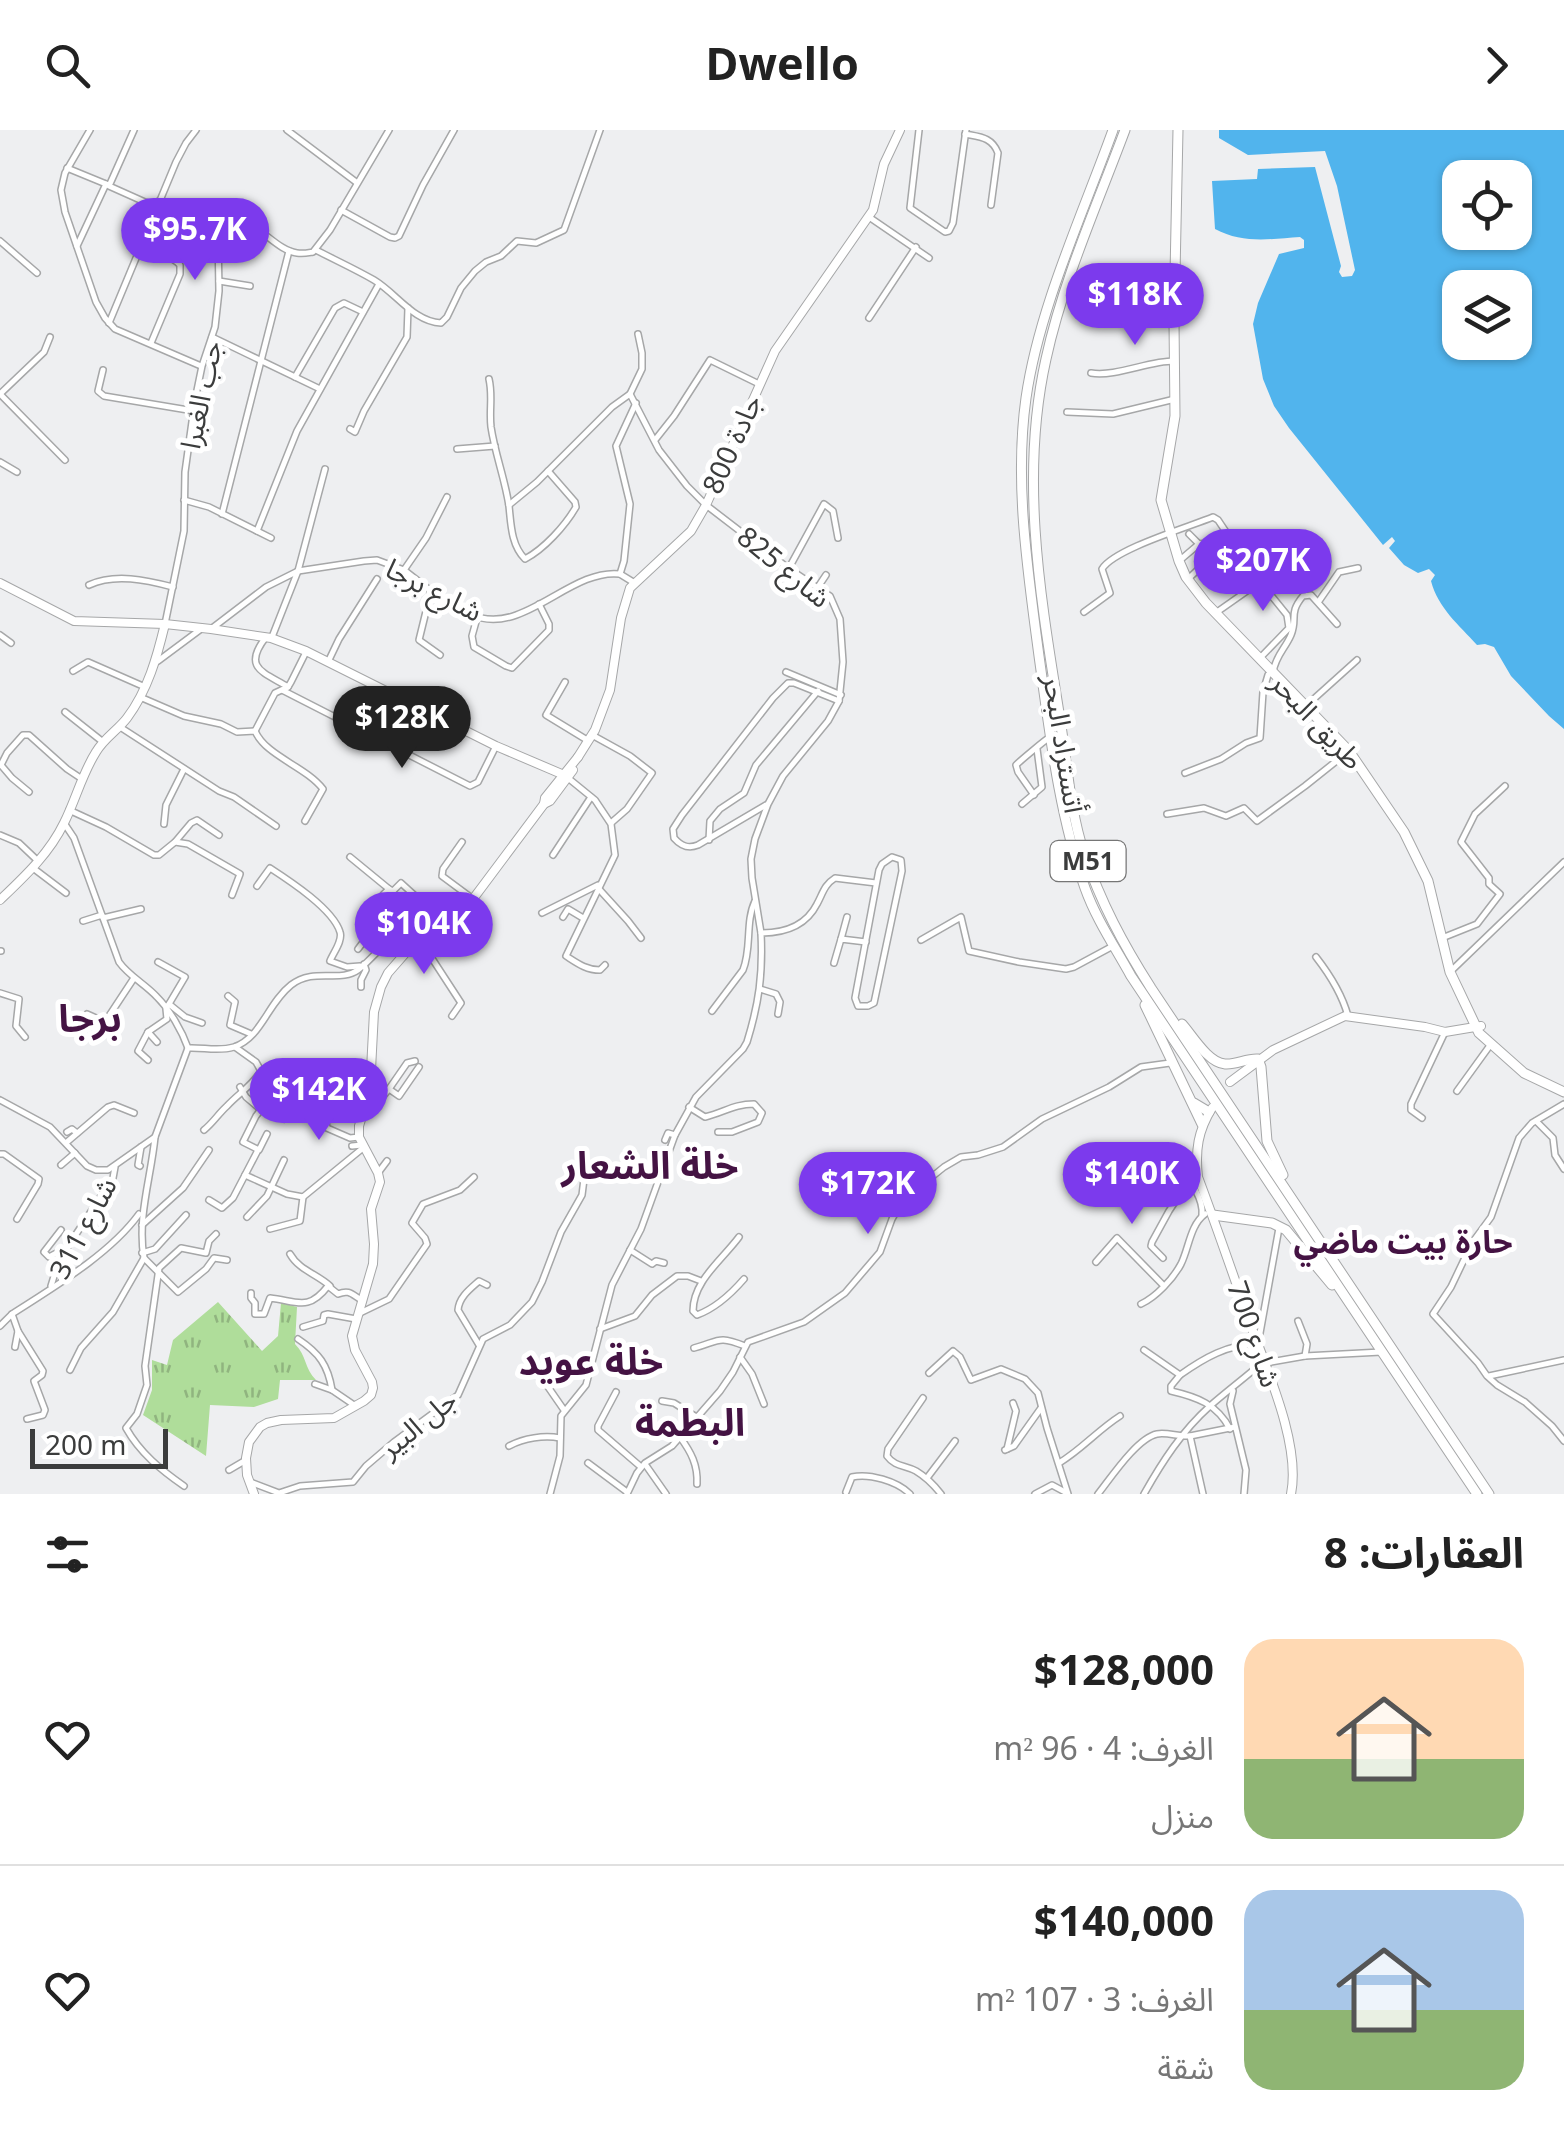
<!DOCTYPE html>
<html lang="ar">
<meta charset="utf-8">
<style>
body{margin:0;font-family:Georgia,"Noto Sans Arabic",serif;background:#f6f6f6;color:#222;direction:rtl;height:100vh;display:flex;flex-direction:column;font-size:38px;white-space:nowrap}
*{box-sizing:border-box;margin:0}
p{font-size:32px;color:#767676}
.icon{flex:none;width:55px;height:55px;fill:none;stroke:currentColor;stroke-width:2;stroke-linecap:round;stroke-linejoin:round}
.map{position:relative;height:1364px;overflow:hidden;direction:ltr}
.details{display:flex;flex-direction:column;background:#fff;flex:1}
.details>*{flex:none}
.tools{position:absolute;left:1442px;top:30px;display:grid;gap:20px}
.tools a{display:grid;place-items:center;width:90px;height:90px;border-radius:20px;background:#fff;box-shadow:0 2px 8px #0004;font-size:50px}
.scale{position:absolute;left:30px;bottom:25px;width:138px;box-sizing:border-box;padding-left:10px;border:5px solid #3b3c3c;border-top:0;font-size:28px;line-height:35px;white-space:nowrap;color:#3b3c3c;-webkit-text-stroke:8px #fff;paint-order:stroke}
.price{position:absolute;translate:-50% -85px;padding:0 22px;border-radius:35px;background:#7c3aed;color:#fff;font-size:32px;line-height:65px;filter:drop-shadow(0 2px 5px #0008)}
.price::after{content:'';position:absolute;left:50%;top:60px;width:30px;height:22px;margin-left:-15px;background:inherit;clip-path:polygon(0 0,100% 0,50% 100%)}
.price.selected{background:#222;color:#fff}
ul{padding:0;list-style:none}
li{display:flex;align-items:center;gap:30px;height:250px;padding:0 40px}
li+li{border-top:2px solid #e0e0e0}
li span{display:grid;place-items:center;flex:none;width:280px;height:200px;border-radius:30px;color:#555}
li>.icon{margin-inline-start:auto}
span .icon{width:120px;height:120px;fill:#fffc;stroke-width:1}
li b{font-size:42px}
h2{display:flex;justify-content:space-between;align-items:center;height:120px;padding:0 40px;font-size:42px}
header{display:flex;justify-content:space-between;align-items:center;height:130px;padding:0 40px;background:#fff;font-size:45px;font-weight:700}
.map>svg:first-child{display:block}
</style>
<header><svg class="icon" aria-label="forward" viewBox="0 0 24 24"><path d="M9 5l7 7-7 7"/></svg>Dwello<svg class="icon" aria-label="search" viewBox="0 0 24 24"><circle cx="10" cy="10" r="6"/><path d="M15 15l6 6"/></svg></header>
<div class="map">
<svg width="1564" height="1364" viewBox="0 0 1564 1364">
<defs>
<pattern id="grass-tufts" width="24" height="20" patternUnits="userSpaceOnUse" patternTransform="scale(2.5)"><rect width="24" height="20" fill="#afdd9a"/><path d="M3 7l-1-3M5 7V3M7 7l1-3M15 17l-1-3M17 17v-4M19 17l1-3" fill="none" stroke="#90b47f"/></pattern>
</defs>
<rect width="100%" height="100%" fill="#eeeff1"/>
<path fill="url(#grass-tufts)" d="M218,1172L262,1221L278,1206L281,1173L297,1177L295,1214C307,1226 304,1238 316,1250H280L278,1269L254,1277L210,1275L206,1326L143,1285L152,1260V1230L167,1235L173,1210Z"/>
<path fill="#51b4ed" fill-rule="evenodd" d="M1219,0H1564V599L1549,586L1511,546L1494,517L1485,514L1477,515C1459,495 1438,478 1431,451L1435,445L1429,439L1418,443L1404,435L1389,418L1395,411L1392,407L1383,415L1289,298L1274,276L1263,249L1253,194L1258,173L1279,124L1304,118V110L1300,107C1270,109 1243,114 1215,99L1212,51L1257,49L1258,39L1315,37L1341,136L1339,142L1342,147L1352,146L1355,140L1337,56L1325,21L1248,25L1219,8ZM1460,48H1515V102H1460ZM1460,158H1515V212H1460Z"/>
<g fill="none" stroke-linecap="round" stroke-linejoin="round">
<g stroke="#a6a7a8" stroke-width="8">
<g id="minor">
<path d="M90,0L65,43L61,60L65,82L96,172L105,188L115,199L201,236"/>
<path d="M134,0L109,56L156,77"/>
<path d="M287,0L356,52"/>
<path d="M919,0L910,78L945,102L949,101L953,93L966,0"/>
<path d="M965,4C980,7 992,7 998,23L991,75"/>
<path d="M67,38L106,54"/>
<path d="M159,71L187,86L217,109"/>
<path d="M341,80L390,107L395,108L399,106L423,55L454,0"/>
<path d="M869,87L929,128"/>
<path d="M0,111L37,143"/>
<path d="M142,112C151,125 170,123 180,135V144L151,213"/>
<path d="M77,116L106,54"/>
<path d="M316,120C335,130 355,139 374,150C396,163 414,192 441,193L447,187L461,158L475,141L486,132L501,126L517,111L536,113L564,100L600,0"/>
<path d="M219,151L250,156"/>
<path d="M869,188L916,117"/>
<path d="M109,193L176,32L186,13L196,0"/>
<path d="M638,204L642,223V239L630,264L659,320L687,356L706,375L788,438L830,466L840,489L843,532L839,571L828,591L783,646L768,674L755,709L751,729L752,748L761,803"/>
<path d="M212,207L320,259"/>
<path d="M103,240L98,261L104,266L194,281"/>
<path d="M1091,243C1116,247 1148,231 1174,231"/>
<path d="M295,247L335,178L344,173L363,182"/>
<path d="M489,249C493,266 489,280 491,297C495,324 505,349 509,376C511,394 511,415 525,429C544,419 565,396 576,377L575,372L548,341"/>
<path d="M0,264L65,330"/>
<path d="M0,264L44,222L50,207"/>
<path d="M1067,282L1113,284L1175,269"/>
<path d="M350,299L355,302L364,281L407,207L408,178"/>
<path d="M655,310L674,286L710,230L759,254"/>
<path d="M457,319L495,316"/>
<path d="M0,332L17,342"/>
<path d="M184,370L209,377L271,408"/>
<path d="M509,375L537,352L612,277L630,264"/>
<path d="M222,384L289,121"/>
<path d="M257,401L297,301L379,154"/>
<path d="M1189,404L1199,414"/>
<path d="M1179,431L1199,414L1206,413"/>
<path d="M789,438L824,374L833,381L838,408"/>
<path d="M404,440L426,408L447,367"/>
<path d="M1188,449L1205,433"/>
<path d="M633,452L620,444L624,431L630,374L616,316L636,273"/>
<path d="M89,455C115,443 146,450 173,457"/>
<path d="M818,457L826,445"/>
<path d="M431,461L419,510L440,525"/>
<path d="M1319,471L1339,442L1358,438"/>
<path d="M1084,482L1110,463L1102,439C1114,419 1189,397 1213,387L1218,390L1228,405"/>
<path d="M1217,482L1254,456L1265,466L1270,464L1287,485L1289,498L1259,529"/>
<path d="M477,488L472,506L474,517L506,536L512,538L549,500V494L539,474"/>
<path d="M165,494L184,401L185,342L195,270L202,236L215,197L219,161L218,106C248,70 268,119 297,123C303,124 307,123 313,122L330,100L389,0"/>
<path d="M211,499L266,457L298,441L364,431L377,430L404,440L431,461L470,484C522,509 569,438 620,444"/>
<path d="M0,505L11,513"/>
<path d="M266,507C242,538 263,542 288,557"/>
<path d="M272,507L298,441L325,339"/>
<path d="M158,531L201,499"/>
<path d="M328,532L339,509L377,449"/>
<path d="M73,541L88,532L145,557"/>
<path d="M786,542L841,565"/>
<path d="M565,552L546,585L587,610"/>
<path d="M282,560L470,656L478,652L496,616"/>
<path d="M140,567L184,586L221,594L237,602L255,601C266,626 305,636 323,659L305,691"/>
<path d="M1307,575L1357,530"/>
<path d="M65,582L103,612"/>
<path d="M120,597L219,661L234,667L276,696"/>
<path d="M255,601L275,563L288,557L291,552L306,522"/>
<path d="M592,605L630,626L652,643L627,679L611,693"/>
<path d="M1185,643L1221,629L1246,613L1260,608L1263,562L1268,545L1273,542C1276,525 1285,519 1291,505C1298,488 1288,484 1303,466L1311,465L1337,494"/>
<path d="M568,648L595,670L611,694L615,725L566,826C577,833 586,840 600,840L605,835"/>
<path d="M29,662L12,648L1,635L7,623L23,605H29L67,639L82,649"/>
<path d="M1034,665L1018,642L1016,635C1020,631 1045,610 1050,607"/>
<path d="M1022,674L1042,657L1037,619"/>
<path d="M766,675L698,715C688,719 681,716 674,708L673,699L682,685L773,568L788,553H794L839,571"/>
<path d="M69,680L106,697L154,725H159L175,712L188,714L240,744L232,765"/>
<path d="M1167,684L1204,678L1226,686L1244,678L1257,691L1305,656L1349,621"/>
<path d="M64,693L74,708L119,832C129,846 145,854 157,867C170,880 182,901 188,918"/>
<path d="M164,694L166,675L184,639"/>
<path d="M0,705L19,713L38,731"/>
<path d="M709,710L710,691L720,679L744,663L756,635L818,561"/>
<path d="M175,712L191,693L197,690L219,705"/>
<path d="M462,712L443,739L442,746L473,769"/>
<path d="M553,725L591,667"/>
<path d="M350,727L389,759L393,761L401,753L423,773"/>
<path d="M892,727L901,730L902,741L874,873L868,876H858L855,868L879,740L882,734Z"/>
<path d="M33,738L66,763"/>
<path d="M257,756L270,738C290,751 333,779 340,802C343,811 333,823 330,831L347,837L360,836"/>
<path d="M598,758L628,791L641,808"/>
<path d="M542,783L598,755"/>
<path d="M563,787L568,779L583,788"/>
<path d="M103,788L141,779"/>
<path d="M83,791L102,785"/>
<path d="M379,791C371,775 377,770 389,759"/>
<path d="M365,802L379,791L390,812"/>
<path d="M1442,808L1477,794L1500,764L1489,754V748L1461,712L1475,684L1505,656"/>
<path d="M841,809L847,787"/>
<path d="M420,810L461,873L452,886"/>
<path d="M921,810L961,787L969,821L1019,832L1066,839L1074,837L1113,816"/>
<path d="M358,819L367,807L381,819"/>
<path d="M0,821H1"/>
<path d="M1316,827C1330,845 1342,864 1348,886"/>
<path d="M834,833L841,809L866,812"/>
<path d="M1450,842L1564,732"/>
<path d="M361,857V850L366,840L364,834"/>
<path d="M760,859L776,864L780,872L778,884"/>
<path d="M0,863L19,869L16,896L25,907"/>
<path d="M228,866L235,872L230,895L251,904"/>
<path d="M169,874L185,887L202,893"/>
<path d="M712,881L743,840C752,818 745,792 755,771"/>
<path d="M87,884L105,892L134,848"/>
<path d="M148,902L138,921L148,930"/>
<path d="M157,912L148,902L167,889L166,879L185,847L158,832"/>
<path d="M240,957L246,967L260,979"/>
<path d="M389,959L407,933L415,931"/>
<path d="M1457,961L1491,914"/>
<path d="M0,970L50,997L87,1036L96,1040H108L155,1007L188,918C203,917 218,922 234,917C262,907 267,874 291,855C314,837 340,853 358,840C375,828 391,797 415,813"/>
<path d="M1564,974L1532,993L1519,1008L1491,1087L1472,1113L1451,1157L1433,1184L1478,1233L1487,1246L1497,1255L1525,1272L1552,1296L1564,1311"/>
<path d="M332,977L326,991L327,998L350,1008L359,1007"/>
<path d="M365,977L369,982L372,980L389,959L399,966L419,937"/>
<path d="M689,977L705,987C725,982 734,974 754,974L762,983L758,992L732,1002H718"/>
<path d="M1422,988L1411,980V974L1445,902"/>
<path d="M284,989L267,977H263L256,986L243,1012L257,1019V1022L245,1045L287,1064L303,1067L363,1018"/>
<path d="M1536,991L1553,1008L1555,1025L1564,1039"/>
<path d="M204,1000C213,993 219,983 227,976C239,963 252,956 261,941L256,932L235,917"/>
<path d="M67,1002L72,999L77,1003"/>
<path d="M155,1007C151,1048 137,1087 144,1128L178,1162L206,1139L214,1128L227,1130"/>
<path d="M665,1010L668,1003L675,1005"/>
<path d="M67,1012L108,977L114,975L134,983"/>
<path d="M352,1016L362,1015"/>
<path d="M259,1020L267,1004"/>
<path d="M0,1024H4L39,1049L38,1054L17,1089"/>
<path d="M61,1035L75,1023"/>
<path d="M140,1036L138,1035L141,1017"/>
<path d="M378,1043L387,1031"/>
<path d="M209,1070L222,1078L233,1068L245,1045"/>
<path d="M1136,1079L1175,1031C1186,1046 1204,1066 1202,1085"/>
<path d="M247,1087L267,1066L284,1030"/>
<path d="M142,1095L183,1058L209,1020"/>
<path d="M270,1099L300,1091L303,1067"/>
<path d="M61,1100L44,1122L49,1127L64,1119"/>
<path d="M739,1107C722,1130 693,1151 693,1181L697,1185C716,1178 731,1164 744,1149"/>
<path d="M630,1120L652,1134L656,1131L664,1133"/>
<path d="M142,1123L155,1119L186,1085"/>
<path d="M290,1124C299,1140 317,1144 330,1156"/>
<path d="M1163,1128L1151,1116L1152,1112L1169,1081L1188,1052"/>
<path d="M1096,1132L1117,1108L1163,1155"/>
<path d="M51,1156L59,1130L113,1048L115,1037"/>
<path d="M251,1163V1168L255,1173V1184H264L270,1168C297,1171 308,1182 328,1156L338,1164C350,1159 352,1165 363,1171"/>
<path d="M1141,1174C1156,1167 1173,1149 1181,1134C1189,1118 1190,1095 1205,1084"/>
<path d="M360,1183L389,1169L427,1114L425,1108L412,1093L423,1074L460,1060L474,1047"/>
<path d="M12,1184L18,1201L15,1217"/>
<path d="M1298,1191L1307,1214L1305,1226"/>
<path d="M0,1196L12,1184C54,1157 110,1124 139,1084"/>
<path d="M303,1197L323,1191L324,1185L328,1184L356,1189"/>
<path d="M600,1199L635,1186L652,1165L677,1146H688L701,1151"/>
<path d="M18,1201L43,1241L42,1245L34,1251L45,1280L43,1285L27,1289"/>
<path d="M298,1209C319,1223 328,1235 332,1260L354,1275"/>
<path d="M479,1215L458,1180C459,1167 470,1159 479,1151L487,1155"/>
<path d="M694,1218C720,1211 717,1205 745,1216"/>
<path d="M1144,1220L1180,1245C1204,1228 1228,1214 1258,1214L1279,1098"/>
<path d="M546,1227V1254L564,1280"/>
<path d="M740,1227L752,1244L764,1274"/>
<path d="M1265,1233L1305,1226L1381,1222"/>
<path d="M70,1240L81,1218L113,1182L144,1128"/>
<path d="M929,1243L953,1221L960,1227L971,1250L1001,1239L1025,1249L1038,1263L1047,1298L1068,1364"/>
<path d="M1180,1245L1171,1256V1261C1197,1267 1217,1274 1230,1299"/>
<path d="M1489,1246L1564,1230"/>
<path d="M315,1254L332,1260"/>
<path d="M1233,1261L1230,1274L1246,1340L1244,1364"/>
<path d="M616,1262L598,1296V1300L641,1337"/>
<path d="M923,1268L888,1319L887,1326C895,1337 905,1335 916,1341C926,1347 934,1355 941,1364"/>
<path d="M662,1271L674,1273L698,1288"/>
<path d="M680,1307C691,1322 698,1335 697,1354"/>
<path d="M509,1316C524,1308 544,1305 560,1308"/>
<path d="M1007,1319L1016,1281L1013,1273"/>
<path d="M1005,1320L1014,1316L1041,1278"/>
<path d="M588,1333L627,1362"/>
<path d="M1059,1333C1081,1320 1098,1300 1120,1286"/>
<path d="M645,1334L666,1364"/>
<path d="M229,1340L246,1330"/>
<path d="M927,1348L955,1311"/>
<path d="M250,1352L279,1363L300,1356L353,1352L366,1336L394,1312L458,1265L483,1209L510,1195L532,1172L542,1152L561,1102L582,1065L584,1049L583,1043"/>
<path d="M184,1356C161,1340 140,1323 126,1298L137,1284L147,1255L145,1236L159,1138L181,1118L206,1123L209,1111L216,1104"/>
<path d="M846,1362L852,1347C869,1343 897,1351 910,1364"/>
<path d="M550,1364L560,1326L561,1286L586,1255L612,1155L641,1099L675,1005L696,967L743,919L747,912C759,873 763,844 761,803C784,803 806,796 817,774C823,763 824,755 835,748L876,753"/>
<path d="M627,1364L637,1343L645,1333L672,1316L720,1261L733,1242L748,1212L804,1192L845,1163L880,1122L892,1089L902,1071L944,1037L961,1027L978,1025L1003,1017L1042,989L1109,957L1141,937L1170,933"/>
<path d="M1035,1364L1052,1355L1065,1362"/>
<path d="M1098,1364C1110,1349 1137,1308 1157,1304C1167,1302 1179,1307 1190,1306"/>
<path d="M1144,1364C1162,1332 1182,1301 1210,1276C1227,1261 1246,1247 1264,1231"/>
<path d="M1203,1364L1190,1306L1235,1297"/>
</g>
</g>
<g stroke="#a6a7a8" stroke-width="10">
<g id="major">
<path d="M0,453L74,491L165,494L211,499L271,508L306,521L496,616L564,645"/>
<path d="M578,627L595,600L610,560L621,488L630,458L691,401L706,375L775,221L873,80L884,34L900,0"/>
<path d="M544,674L550,671L573,640"/>
<path d="M0,770C24,747 49,724 64,693C76,669 82,644 96,622C104,608 118,600 127,588C148,560 157,527 165,494"/>
<path d="M1230,952L1273,920L1345,886L1425,897L1445,902L1481,896"/>
<path d="M1212,978C1198,1001 1195,1020 1198,1047C1216,1095 1233,1144 1250,1193C1267,1240 1301,1315 1291,1364"/>
<path d="M254,1364L247,1345L246,1328L249,1312L260,1297L267,1293L281,1290L334,1288L364,1271L371,1265L373,1258L372,1252L355,1220L352,1206L373,1134L374,1114L371,1079L380,1052L378,1043L359,1007V996L370,959L374,882L381,857L388,843L409,819L473,769L544,674L545,668L578,627"/>
</g>
</g>
<g stroke="#a6a7a8" stroke-width="11">
<g id="highway">
<path d="M1113,0C1082,86 1039,178 1026,268C1014,353 1028,442 1039,526C1050,604 1059,684 1085,758C1096,789 1115,817 1131,846L1477,1364"/>
<path d="M1125,0C1097,75 1063,151 1046,229C1019,349 1041,470 1060,589C1067,633 1070,681 1084,723C1101,773 1123,814 1151,858L1489,1364"/>
<path d="M1178,0L1174,192L1175,286L1161,370L1179,431L1186,447L1206,473L1349,621L1404,702L1428,751L1450,842L1479,903L1524,943L1564,962"/>
<path d="M1145,875L1202,994"/>
<path d="M1182,894C1192,905 1208,933 1225,934C1236,935 1247,928 1258,929L1261,937L1267,1011L1283,1045"/>
<path d="M1194,973L1209,982"/>
<path d="M1213,1085L1272,1093L1286,1100L1332,1155"/>
</g>
</g>
<use href="#minor" stroke="#fff" stroke-width="5"/>
<use href="#major" stroke="#fff" stroke-width="8"/>
<use href="#highway" stroke="#fff" stroke-width="9"/>
</g>
<g text-anchor="middle" stroke-width="10" stroke-linejoin="round" paint-order="stroke">
<rect fill="#fff" stroke="#767676" stroke-width="2.5" x="1050.5" y="711" width="75" height="40" rx="8"/>
<g font-size="25" font-weight="bold" fill="#3b3c3c">
<text x="1088" y="740">M51</text>
</g>
<g font-size="28" fill="#3b3c3c" stroke="#fff">
<text transform="translate(201 265) rotate(-78)" y="10">جب الغبرا</text>
<text transform="translate(732 314) rotate(-66)" y="10">جادة 800</text>
<text transform="translate(784 437) rotate(39)" y="10">شارع 825</text>
<text transform="translate(434 460) rotate(27)" y="10">شارع برجا</text>
<text transform="translate(1317 591) rotate(47)" y="10">طريق البحر</text>
<text transform="translate(1064 614) rotate(81)" y="10">أتستراد البحر</text>
<text transform="translate(83 1098) rotate(-62)" y="10">شارع 311</text>
<text transform="translate(1254 1204) rotate(71)" y="10">شارع 700</text>
<text transform="translate(418 1294) rotate(-39)" y="10">جل البير</text>
</g>
<g font-size="32" font-weight="bold" fill="#441343" stroke="#fff">
<text x="1403" y="1123">حارة بيت ماضي</text>
</g>
<g font-size="38" font-weight="bold" fill="#441343" stroke="#fff">
<text x="90" y="902">برجا</text>
<text x="650" y="1049">خلة الشعار</text>
<text x="591" y="1245">خلة عويد</text>
<text x="690" y="1306">البطمة</text>
</g>
</g>
</svg>
<div class="tools">
<a><svg class="icon" aria-label="locate" viewBox="0 0 24 24"><circle cx="12" cy="12" r="6"/><path d="M12 2v4M12 18v4M2 12h4M18 12h4"/></svg></a>
<a><svg class="icon" aria-label="layers" viewBox="0 0 24 24"><path d="M12 4l9 5-9 5-9-5zM3 14l9 5 9-5"/></svg></a>
</div>
<div class="scale">200 m</div>
<b class="price" style="left:195px;top:153px">$95.7K</b>
<b class="price" style="left:1135px;top:218px">$118K</b>
<b class="price" style="left:1263px;top:484px">$207K</b>
<b class="price selected" style="left:402px;top:641px">$128K</b>
<b class="price" style="left:424px;top:847px">$104K</b>
<b class="price" style="left:319px;top:1013px">$142K</b>
<b class="price" style="left:1132px;top:1097px">$140K</b>
<b class="price" style="left:868px;top:1107px">$172K</b>
</div>
<section class="details">
<h2>العقارات: 8<svg class="icon" aria-label="filters" viewBox="0 0 24 24"><path d="M4 7h16M4 17h16"/><circle cx="9" cy="7" r="2"/><circle cx="15" cy="17" r="2"/></svg></h2>
<ul>
<li><span style="background:linear-gradient(#ffd9b3 60%,#8fb573 0)"><svg class="icon" aria-label="home" viewBox="0 0 24 24"><path d="M3 11l9-7 9 7M6 9v11h12V9"/></svg></span><div><b>$128,000</b><p>الغرف: 4 · 96 m²</p><p>منزل</p></div><svg class="icon" aria-label="heart" viewBox="0 0 24 24"><path d="M12 20l-8-8c-3-5 5-10 8-4 3-6 11-1 8 4z"/></svg></li>
<li><span style="background:linear-gradient(#a9c7e8 60%,#8fb573 0)"><svg class="icon" aria-label="home" viewBox="0 0 24 24"><path d="M3 11l9-7 9 7M6 9v11h12V9"/></svg></span><div><b>$140,000</b><p>الغرف: 3 · 107 m²</p><p>شقة</p></div><svg class="icon" aria-label="heart" viewBox="0 0 24 24"><path d="M12 20l-8-8c-3-5 5-10 8-4 3-6 11-1 8 4z"/></svg></li>
</ul>
</section>
